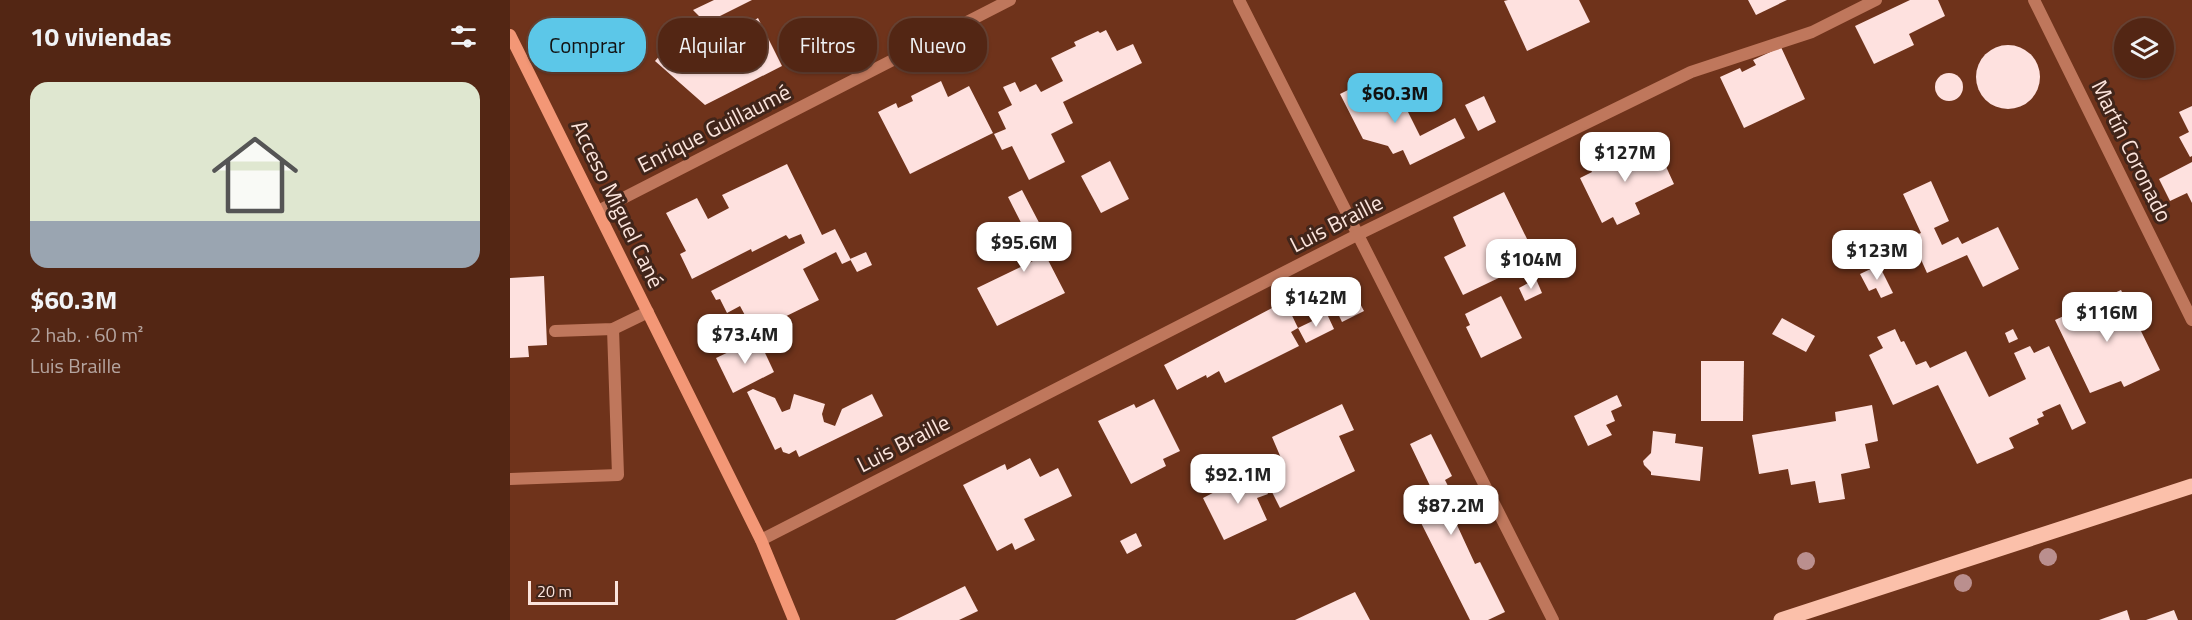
<!DOCTYPE html>
<html lang="es">
<meta charset="utf-8">
<style>
body{margin:0;font-family:"Titillium Web",sans-serif;background:#5c3222;color:#f1f3f6;height:100vh;display:flex;flex-direction:column;font-size:22px;white-space:nowrap}
*{box-sizing:border-box;margin:0}
p{font-size:20px;color:#b5a5a0}
.icon{flex:none;width:33px;height:33px;fill:none;stroke:currentColor;stroke-width:2;stroke-linecap:round;stroke-linejoin:round}
.map{position:relative;flex:1;overflow:hidden}
.details{display:flex;flex-direction:column;background:#532614;width:510px}
.details>*{flex:none}
.guide{position:absolute;left:18px;top:18px;width:570px;height:54px;display:flex;gap:12px}
.buttons{position:absolute;left:1604px;top:18px;display:grid;gap:12px}
.buttons a{display:grid;place-items:center;width:60px;height:60px;border-radius:50%;background:#532614;box-shadow:0 2px 4px #0004,0 0 0 2px #694334;font-size:30px}
.scale{position:absolute;left:18px;bottom:15px;width:90px;box-sizing:border-box;padding-left:6px;border:3px solid #fbe4dc;border-top:0;font-size:16px;line-height:21px;white-space:nowrap;color:#fbe4dc;-webkit-text-stroke:4px #41251a;paint-order:stroke}
.price{position:absolute;translate:-50% -51px;padding:0 14px;border-radius:12px;background:#fff;color:#222;font-size:20px;line-height:39px;filter:drop-shadow(0 2px 3px #0008)}
.price::after{content:'';position:absolute;left:50%;top:36px;width:18px;height:14px;margin-left:-9px;background:inherit;clip-path:polygon(0 0,100% 0,50% 100%)}
.price.selected{background:#5cc7e8;color:#111}
ul{padding:0;list-style:none}
li{display:grid;align-content:center;gap:12px;height:318px;padding:0 30px}
li span{display:grid;place-items:center;height:186px;border-radius:18px;color:#555}
li>.icon{margin-inline-start:auto}
span .icon{width:108px;height:108px;fill:#fffc;stroke-width:1}
li b{font-size:26px}
h2{display:flex;justify-content:space-between;align-items:center;height:72px;padding:0 30px;font-size:26px}
.pill{padding:0 21px;border-radius:24px;background:#532614;box-shadow:0 2px 4px #0004,0 0 0 2px #694334;font-size:21px;line-height:54px}
.pill.selected{background:#5cc7e8;color:#111}
main{display:flex;flex:1;min-height:0}
.map>svg:first-child{display:block}
</style>
<main>
<section class="details">
<h2>10 viviendas<svg class="icon" aria-label="filters" viewBox="0 0 24 24"><path d="M4 7h16M4 17h16"/><circle cx="9" cy="7" r="2"/><circle cx="15" cy="17" r="2"/></svg></h2>
<ul>
<li><span style="background:linear-gradient(#dfe7d0 75%,#9aa5b1 0)"><svg class="icon" aria-label="home" viewBox="0 0 24 24"><path d="M3 11l9-7 9 7M6 9v11h12V9"/></svg></span><div><b>$60.3M</b><p>2 hab. · 60 m²</p><p>Luis Braille</p></div></li>
</ul>
</section>
<div class="map">
<svg width="1682" height="620" viewBox="0 0 1682 620">
<rect width="100%" height="100%" fill="#6f331b"/>
<g fill="#fee1df">
<path d="M204,0H242L198,22L215,38L248,18L272,66L195,105L145,61L159,45L168,54L196,23L183,10Z"/>
<path d="M998,0H1069L1080,22L1017,51L994,1Z"/>
<path d="M1238,0H1277L1246,15Z"/>
<path d="M1400,0H1428L1435,16L1399,34L1404,45L1364,64L1345,26Z"/>
<path d="M294,20L301,35L306,32L311,43L300,48L296,40L280,48L272,31Z"/>
<path d="M596,30L607,51L623,44L632,63L553,102L563,123L541,134L555,162L519,180L502,146L492,150L484,134L496,129L488,112L502,105L493,87L505,82L510,92L526,84L531,92L553,81L541,58L566,46L564,42L588,31L590,33Z"/>
<circle cx="1498" cy="77" r="32"/>
<path d="M1271,47L1295,99L1234,128L1210,77L1230,68L1232,72L1246,65L1243,60Z"/>
<circle cx="1439" cy="87" r="14"/>
<path d="M862,78L872,98L887,90L910,136L945,118L955,138L900,165L893,150L883,154L878,146L853,139L830,94Z"/>
<path d="M431,81L438,97L459,86L483,133L400,174L368,112L386,103L388,108L403,101L401,96Z"/>
<path d="M974,96L986,122L968,131L955,105Z"/>
<path d="M1682,106V156L1680,157L1669,137L1679,132L1669,112Z"/>
<path d="M1135,147L1137,152L1147,147L1164,184L1125,203L1130,214L1107,225L1103,217L1092,223L1070,178L1082,172L1077,161L1101,150L1108,166L1117,162L1114,156Z"/>
<path d="M600,161L619,199L591,213L571,176Z"/>
<path d="M1682,162V203L1677,193L1660,201L1649,179Z"/>
<path d="M277,164L312,235L325,229L341,260L332,264L326,252L293,269L309,300L244,332L230,306L217,313L210,299L206,300L201,291L295,243L291,234L279,239L276,235L242,252L241,249L182,279L170,254L176,251L156,213L187,198L198,219L219,208L212,195Z"/>
<path d="M1421,181L1439,221L1424,228L1432,245L1448,237L1452,244L1488,227L1509,269L1473,287L1457,255L1417,273L1401,237L1411,233L1393,194Z"/>
<path d="M512,190L547,257L538,260L555,293L487,326L467,288L529,258L498,197Z"/>
<path d="M994,192L1019,243L989,257L997,274L953,295L934,257L956,246L943,217Z"/>
<path d="M356,252L362,265L347,272L340,259Z"/>
<path d="M1369,265L1383,293L1371,298L1366,288L1359,291L1350,274Z"/>
<path d="M34,276L37,345L18,346L19,357L0,358V278Z"/>
<path d="M1026,279L1032,293L1015,301L1009,288Z"/>
<path d="M838,281L854,311L832,322L817,291Z"/>
<path d="M1611,290L1650,370L1614,387L1611,381L1580,393L1545,320Z"/>
<path d="M991,296L1012,338L971,358L956,327L960,325L955,314Z"/>
<path d="M775,301L788,328L781,332L789,346L715,383L709,371L697,378L696,375L667,390L654,365Z"/>
<path d="M817,314L824,329L796,343L788,328Z"/>
<path d="M1272,318L1305,336L1296,352L1262,334Z"/>
<path d="M1385,329L1391,342L1394,341L1406,365L1416,361L1420,368L1456,351L1479,397L1516,379L1504,353L1520,346L1524,353L1539,346L1576,423L1562,430L1550,404L1532,412L1534,416L1527,419L1529,424L1499,438L1504,448L1467,464L1428,385L1383,405L1359,355L1373,348L1367,337Z"/>
<path d="M1503,329L1508,339L1499,343L1495,333Z"/>
<path d="M248,338L264,372L223,393L206,358Z"/>
<path d="M1191,361H1234L1233,421H1191Z"/>
<path d="M243,389L265,398L272,412L280,409L284,394L315,404L312,414L314,422L325,426L332,409L362,394L373,416L289,457L286,450L279,454L273,452L271,447L265,450L237,392Z"/>
<path d="M1107,395L1112,406L1101,411L1105,421L1096,425L1102,435L1078,446L1064,416Z"/>
<path d="M644,399L670,451L653,459L656,466L621,484L588,421L624,404L626,408Z"/>
<path d="M832,404L844,430L829,436L845,471L770,508L760,488L773,482L763,462L771,458L762,437Z"/>
<path d="M1362,405L1368,441L1355,444L1360,468L1331,474L1335,499L1309,503L1305,481L1281,485L1278,469L1249,474L1242,435L1326,421L1325,412Z"/>
<path d="M1143,431L1166,434L1165,443L1193,447L1190,481L1141,475V472L1134,465L1133,461L1141,453Z"/>
<path d="M921,434L942,476L935,480L949,508L941,512L965,564L970,562L995,612L978,620H960L899,499L921,488L900,444Z"/>
<path d="M520,458L530,477L548,468L562,496L514,519L525,540L505,550L502,543L487,551L453,485L495,464L497,470Z"/>
<path d="M747,470L758,494L747,498L757,520L714,540L693,498Z"/>
<path d="M626,533L632,546L617,554L610,541Z"/>
<path d="M455,586L468,611L449,620H385Z"/>
<path d="M845,592L860,620H785L821,603Z"/>
<path d="M1617,610L1620,620H1589Z"/>
<path d="M1664,610L1668,620H1636Z"/>
</g>
<g fill="none" stroke-linecap="round" stroke-linejoin="round">
<g stroke="#bf775c" stroke-width="12">
<path d="M45,331L103,329L138,312"/>
<path d="M0,479L108,475L103,329"/>
</g>
<g stroke="#bf775c" stroke-width="12">
<path d="M729,0L1043,620"/>
<path d="M1524,0L1682,320"/>
<path d="M88,211L500,0"/>
<path d="M251,540L847,235L1181,72L1302,32L1366,0"/>
</g>
<path stroke="#f39776" stroke-width="12" d="M0,35L251,540L284,620"/>
<path stroke="#fbc0aa" stroke-width="15" d="M1271,620L1682,486"/>
</g>
<g fill="#ba8f8e">
<circle cx="1538" cy="557" r="9"/>
<circle cx="1296" cy="561" r="9"/>
<circle cx="1453" cy="583" r="9"/>
</g>
<g text-anchor="middle" stroke-width="6" stroke-linejoin="round" paint-order="stroke">
<g font-size="22" fill="#fbe4dc" stroke="#41251a">
<text transform="translate(204 128) rotate(-27)" y="8">Enrique Guillaumé</text>
<text transform="translate(1622 151) rotate(64)" y="8">Martín Coronado</text>
<text transform="translate(108 204) rotate(64)" y="8">Acceso Miguel Cané</text>
<text transform="translate(826 223) rotate(-27)" y="8">Luis Braille</text>
<text transform="translate(393 443) rotate(-27)" y="8">Luis Braille</text>
</g>
</g>
</svg>
<div class="buttons">
<a><svg class="icon" aria-label="layers" viewBox="0 0 24 24"><path d="M12 4l9 5-9 5-9-5zM3 14l9 5 9-5"/></svg></a>
</div>
<div class="scale">20 m</div>
<b class="price selected" style="left:885px;top:124px">$60.3M</b>
<b class="price" style="left:1115px;top:183px">$127M</b>
<b class="price" style="left:514px;top:273px">$95.6M</b>
<b class="price" style="left:1367px;top:281px">$123M</b>
<b class="price" style="left:1021px;top:290px">$104M</b>
<b class="price" style="left:806px;top:328px">$142M</b>
<b class="price" style="left:1597px;top:343px">$116M</b>
<b class="price" style="left:235px;top:365px">$73.4M</b>
<b class="price" style="left:728px;top:505px">$92.1M</b>
<b class="price" style="left:941px;top:536px">$87.2M</b>
<div class="guide">
<a class="pill selected">Comprar</a>
<a class="pill">Alquilar</a>
<a class="pill">Filtros</a>
<a class="pill">Nuevo</a>
</div>
</div>
</main>
